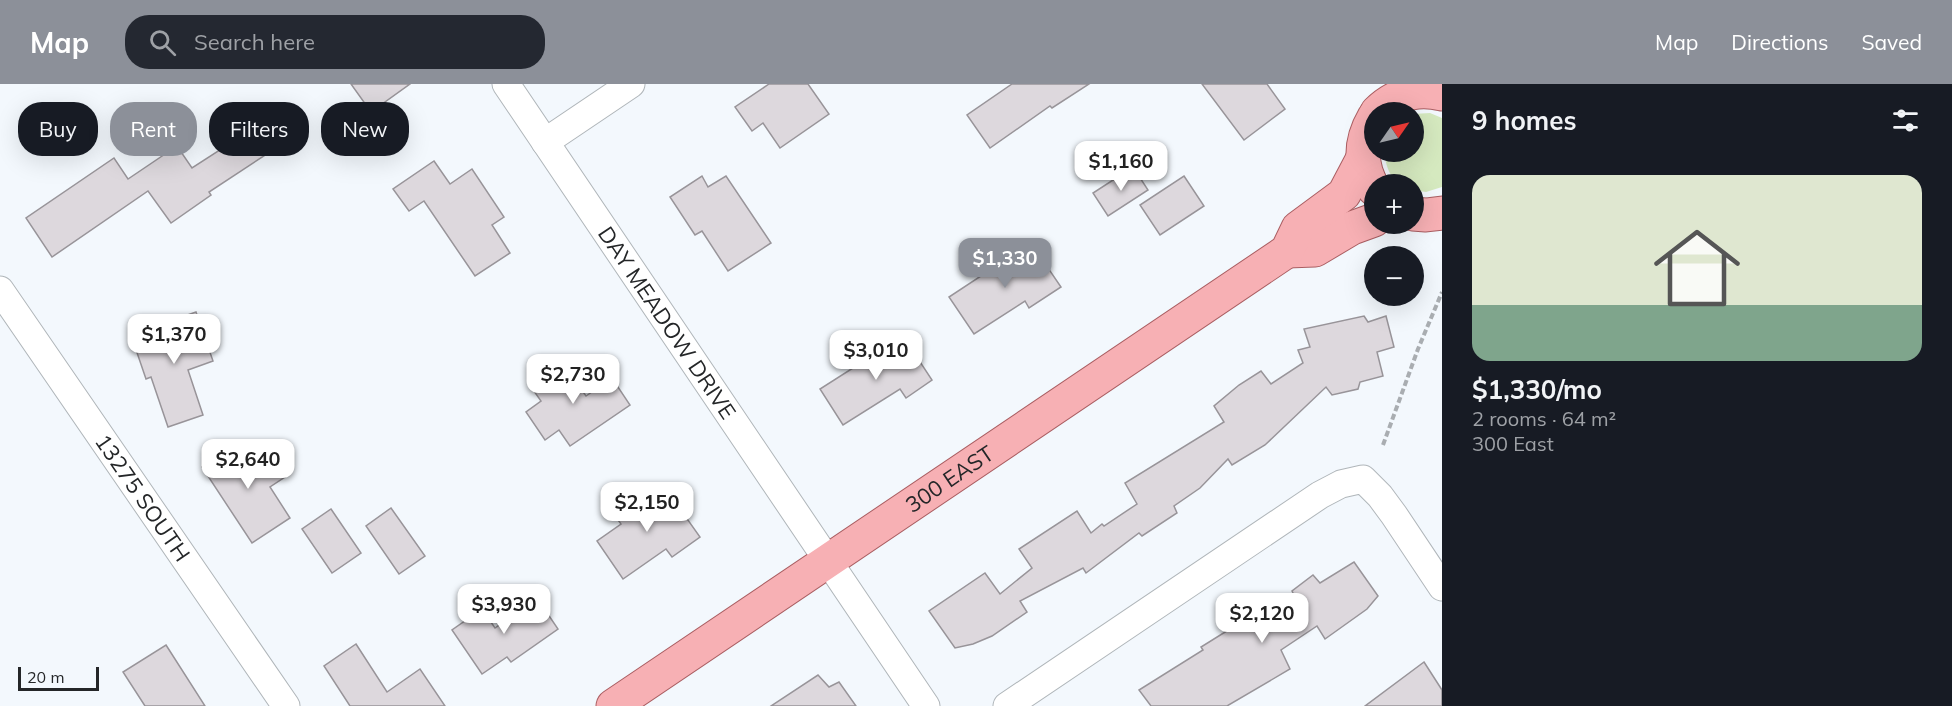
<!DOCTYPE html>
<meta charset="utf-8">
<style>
body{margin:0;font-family:Mulish,sans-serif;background:#242831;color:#f1f3f6;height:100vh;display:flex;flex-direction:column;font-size:22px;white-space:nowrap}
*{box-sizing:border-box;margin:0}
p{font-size:20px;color:#9ea1a6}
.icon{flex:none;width:33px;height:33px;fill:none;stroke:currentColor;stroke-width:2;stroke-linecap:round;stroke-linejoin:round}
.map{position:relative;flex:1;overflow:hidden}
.sheet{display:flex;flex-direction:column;background:#171b24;width:510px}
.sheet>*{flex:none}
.top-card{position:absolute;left:18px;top:18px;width:570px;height:54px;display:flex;gap:12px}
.needle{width:39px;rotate:56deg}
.fabs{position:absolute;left:1364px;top:18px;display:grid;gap:12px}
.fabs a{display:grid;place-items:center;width:60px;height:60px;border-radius:50%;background:#171b24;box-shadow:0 6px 24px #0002;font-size:30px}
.scale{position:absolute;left:18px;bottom:15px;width:81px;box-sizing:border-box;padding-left:6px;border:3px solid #242628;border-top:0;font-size:16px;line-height:21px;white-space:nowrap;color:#242628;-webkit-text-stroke:4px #f3f8fd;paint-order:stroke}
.price{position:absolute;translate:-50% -51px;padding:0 14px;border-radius:12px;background:#fff;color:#222;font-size:20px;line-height:39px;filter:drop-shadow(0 2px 3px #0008)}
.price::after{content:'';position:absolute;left:50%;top:36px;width:18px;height:14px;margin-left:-9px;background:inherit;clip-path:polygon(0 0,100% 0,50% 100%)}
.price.on{background:#8c9099;color:#fff}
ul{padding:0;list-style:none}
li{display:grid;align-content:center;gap:12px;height:318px;padding:0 30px}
li span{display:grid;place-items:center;height:186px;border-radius:18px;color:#555}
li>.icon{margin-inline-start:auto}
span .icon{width:108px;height:108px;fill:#fffc;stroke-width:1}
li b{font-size:26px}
h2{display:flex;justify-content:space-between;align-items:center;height:72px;padding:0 30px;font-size:26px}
.tag{padding:0 21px;border-radius:24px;background:#171b24;box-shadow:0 6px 24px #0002;font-size:21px;line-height:54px}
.tag.on{background:#8c9099;color:#fff}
header{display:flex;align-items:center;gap:36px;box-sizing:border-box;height:84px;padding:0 30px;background:#8c9099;color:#fff}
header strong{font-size:28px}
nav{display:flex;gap:33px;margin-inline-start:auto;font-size:21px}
.search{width:420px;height:54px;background:#242831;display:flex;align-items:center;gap:15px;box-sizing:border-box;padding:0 21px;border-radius:24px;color:#9ea1a6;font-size:22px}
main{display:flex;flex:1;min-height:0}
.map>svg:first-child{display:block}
</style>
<header>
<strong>Map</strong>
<div class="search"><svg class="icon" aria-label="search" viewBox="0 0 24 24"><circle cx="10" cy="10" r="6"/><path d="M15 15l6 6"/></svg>Search here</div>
<nav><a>Map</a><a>Directions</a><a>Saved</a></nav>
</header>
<main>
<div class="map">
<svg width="1442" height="622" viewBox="0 0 1442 622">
<rect width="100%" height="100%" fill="#f3f8fd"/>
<path fill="#d5e9bf" d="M1430,29L1442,34V103L1426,108L1413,106V100C1391,100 1387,87 1384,68H1413V30Z"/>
<g fill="#ddd8dd" stroke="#989499" stroke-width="1.5">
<path d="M351,0H410L371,28Z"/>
<path d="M769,0H808L829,30L780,64L763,39L752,47L735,23Z"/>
<path d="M1012,0H1089L1052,24L1050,22L990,64L967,31Z"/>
<path d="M1202,0H1267L1285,25L1244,56Z"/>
<path d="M260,40L276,64L209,108L211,111L171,139L148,107L52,173L26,134L114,74L128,95L177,62L192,84Z"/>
<path d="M434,77L450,100L472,85L504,133L492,141L510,169L475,192L424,117L409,127L393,105Z"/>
<path d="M1133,83L1148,106L1108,132L1093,109Z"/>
<path d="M702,92L708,103L726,92L771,159L728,187L702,147L695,151L670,113Z"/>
<path d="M1184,92L1204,122L1160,151L1140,121Z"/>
<path d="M1031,159L1061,203L1029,224L1025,217L974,250L949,213Z"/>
<path d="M196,228L213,277L188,286L203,331L168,343L151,293L146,295L131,251Z"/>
<path d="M1364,232L1368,238L1386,232L1394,263L1377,268L1383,292L1360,298L1358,305L1332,311L1326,303L1265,361L1232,381L1228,375L1200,404L1174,422L1177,429L1142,452L1139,449L1086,489L1083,484L1020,517L1027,528L992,552L973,560L955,564L929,527L985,489L1000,510L1032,484L1019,465L1077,427L1091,449L1102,440L1104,442L1137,420L1125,399L1224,338L1214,322L1239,301L1261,287L1271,300L1303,279L1298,266L1310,263L1304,245Z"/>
<path d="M903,252L932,296L906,314L900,305L843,341L820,305Z"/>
<path d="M562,278L586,312L612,294L630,321L570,362L559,346L545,356L526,328L541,317L529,300Z"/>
<path d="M239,358L255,382L271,372L285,393L270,403L290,434L252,459L202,383Z"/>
<path d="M668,408L700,453L672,473L666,465L623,495L597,457L621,440L613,429L639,410L648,422Z"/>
<path d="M391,424L425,472L399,490L366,442Z"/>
<path d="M331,425L361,469L332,489L302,445Z"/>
<path d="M1354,478L1378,512L1367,525L1325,555L1317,542L1281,566L1290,585L1227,622H1151L1139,606L1203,566L1201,563L1238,540L1253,533L1256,536L1293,509L1292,507L1313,491L1320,499Z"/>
<path d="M537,514L558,545L511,578L507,573L482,590L452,546L482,525L495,544Z"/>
<path d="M356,560L387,608L420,585L445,622H350L324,582Z"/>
<path d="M166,561L205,622H145L123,588Z"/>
<path d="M1424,578L1442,606V622H1365Z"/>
<path d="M818,591L829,603L839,598L856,622H771Z"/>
</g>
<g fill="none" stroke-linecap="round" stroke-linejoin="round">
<g stroke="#b0b6ba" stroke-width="29">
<g id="minor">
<path id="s1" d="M506,0L926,622"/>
<path d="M545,58L631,0"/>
<path id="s2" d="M0,206L286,622"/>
<path d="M1007,622L1320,411L1341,400L1363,395L1380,412L1394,431L1442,503"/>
</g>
</g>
<g stroke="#aa5e62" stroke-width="35">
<g id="major">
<path d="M1377,28C1395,10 1418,4 1442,10"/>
<path d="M1374,33C1360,57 1359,81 1374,105"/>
<path d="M1413,130L1426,131L1442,129"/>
<path d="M1287,167L1315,166L1352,144L1374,136"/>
<path id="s3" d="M613,622L1287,167L1298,144L1344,110L1363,74"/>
</g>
</g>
<path stroke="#a9adb1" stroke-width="4" stroke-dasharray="6 3" stroke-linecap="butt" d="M1383,361L1418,265L1442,208"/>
<use href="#minor" stroke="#fff" stroke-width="27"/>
<use href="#major" stroke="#f7b0b4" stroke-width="33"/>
</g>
<g text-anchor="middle" stroke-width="6" stroke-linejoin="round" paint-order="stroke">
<g font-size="22" fill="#242628" stroke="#f3f8fd">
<text dy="8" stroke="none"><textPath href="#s1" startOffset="288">DAY MEADOW DRIVE</textPath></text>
<text dy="8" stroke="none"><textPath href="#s3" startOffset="406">300 EAST</textPath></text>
<text dy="8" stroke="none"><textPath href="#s2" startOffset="252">13275 SOUTH</textPath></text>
</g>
</g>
</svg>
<div class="fabs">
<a><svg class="needle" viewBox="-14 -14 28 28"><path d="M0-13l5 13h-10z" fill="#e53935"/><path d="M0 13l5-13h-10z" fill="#9ea1a6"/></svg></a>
<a>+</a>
<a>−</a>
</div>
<div class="scale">20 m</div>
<b class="price" style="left:1121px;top:108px">$1,160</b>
<b class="price on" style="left:1005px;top:205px">$1,330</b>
<b class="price" style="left:174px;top:281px">$1,370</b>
<b class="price" style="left:876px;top:297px">$3,010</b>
<b class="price" style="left:573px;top:321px">$2,730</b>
<b class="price" style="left:248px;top:406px">$2,640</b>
<b class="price" style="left:647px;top:449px">$2,150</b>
<b class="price" style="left:504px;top:551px">$3,930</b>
<b class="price" style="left:1262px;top:560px">$2,120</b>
<div class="top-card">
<a class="tag">Buy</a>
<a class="tag on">Rent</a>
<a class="tag">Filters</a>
<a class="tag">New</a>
</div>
</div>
<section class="sheet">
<h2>9 homes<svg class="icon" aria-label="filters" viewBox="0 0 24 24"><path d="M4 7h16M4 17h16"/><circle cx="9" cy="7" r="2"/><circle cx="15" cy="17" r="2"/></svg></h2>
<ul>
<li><span style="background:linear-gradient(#dfe7d0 70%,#7fa58c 0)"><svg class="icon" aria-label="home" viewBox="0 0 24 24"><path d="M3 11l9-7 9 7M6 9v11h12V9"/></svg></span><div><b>$1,330/mo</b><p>2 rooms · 64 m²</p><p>300 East</p></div></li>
</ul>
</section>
</main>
